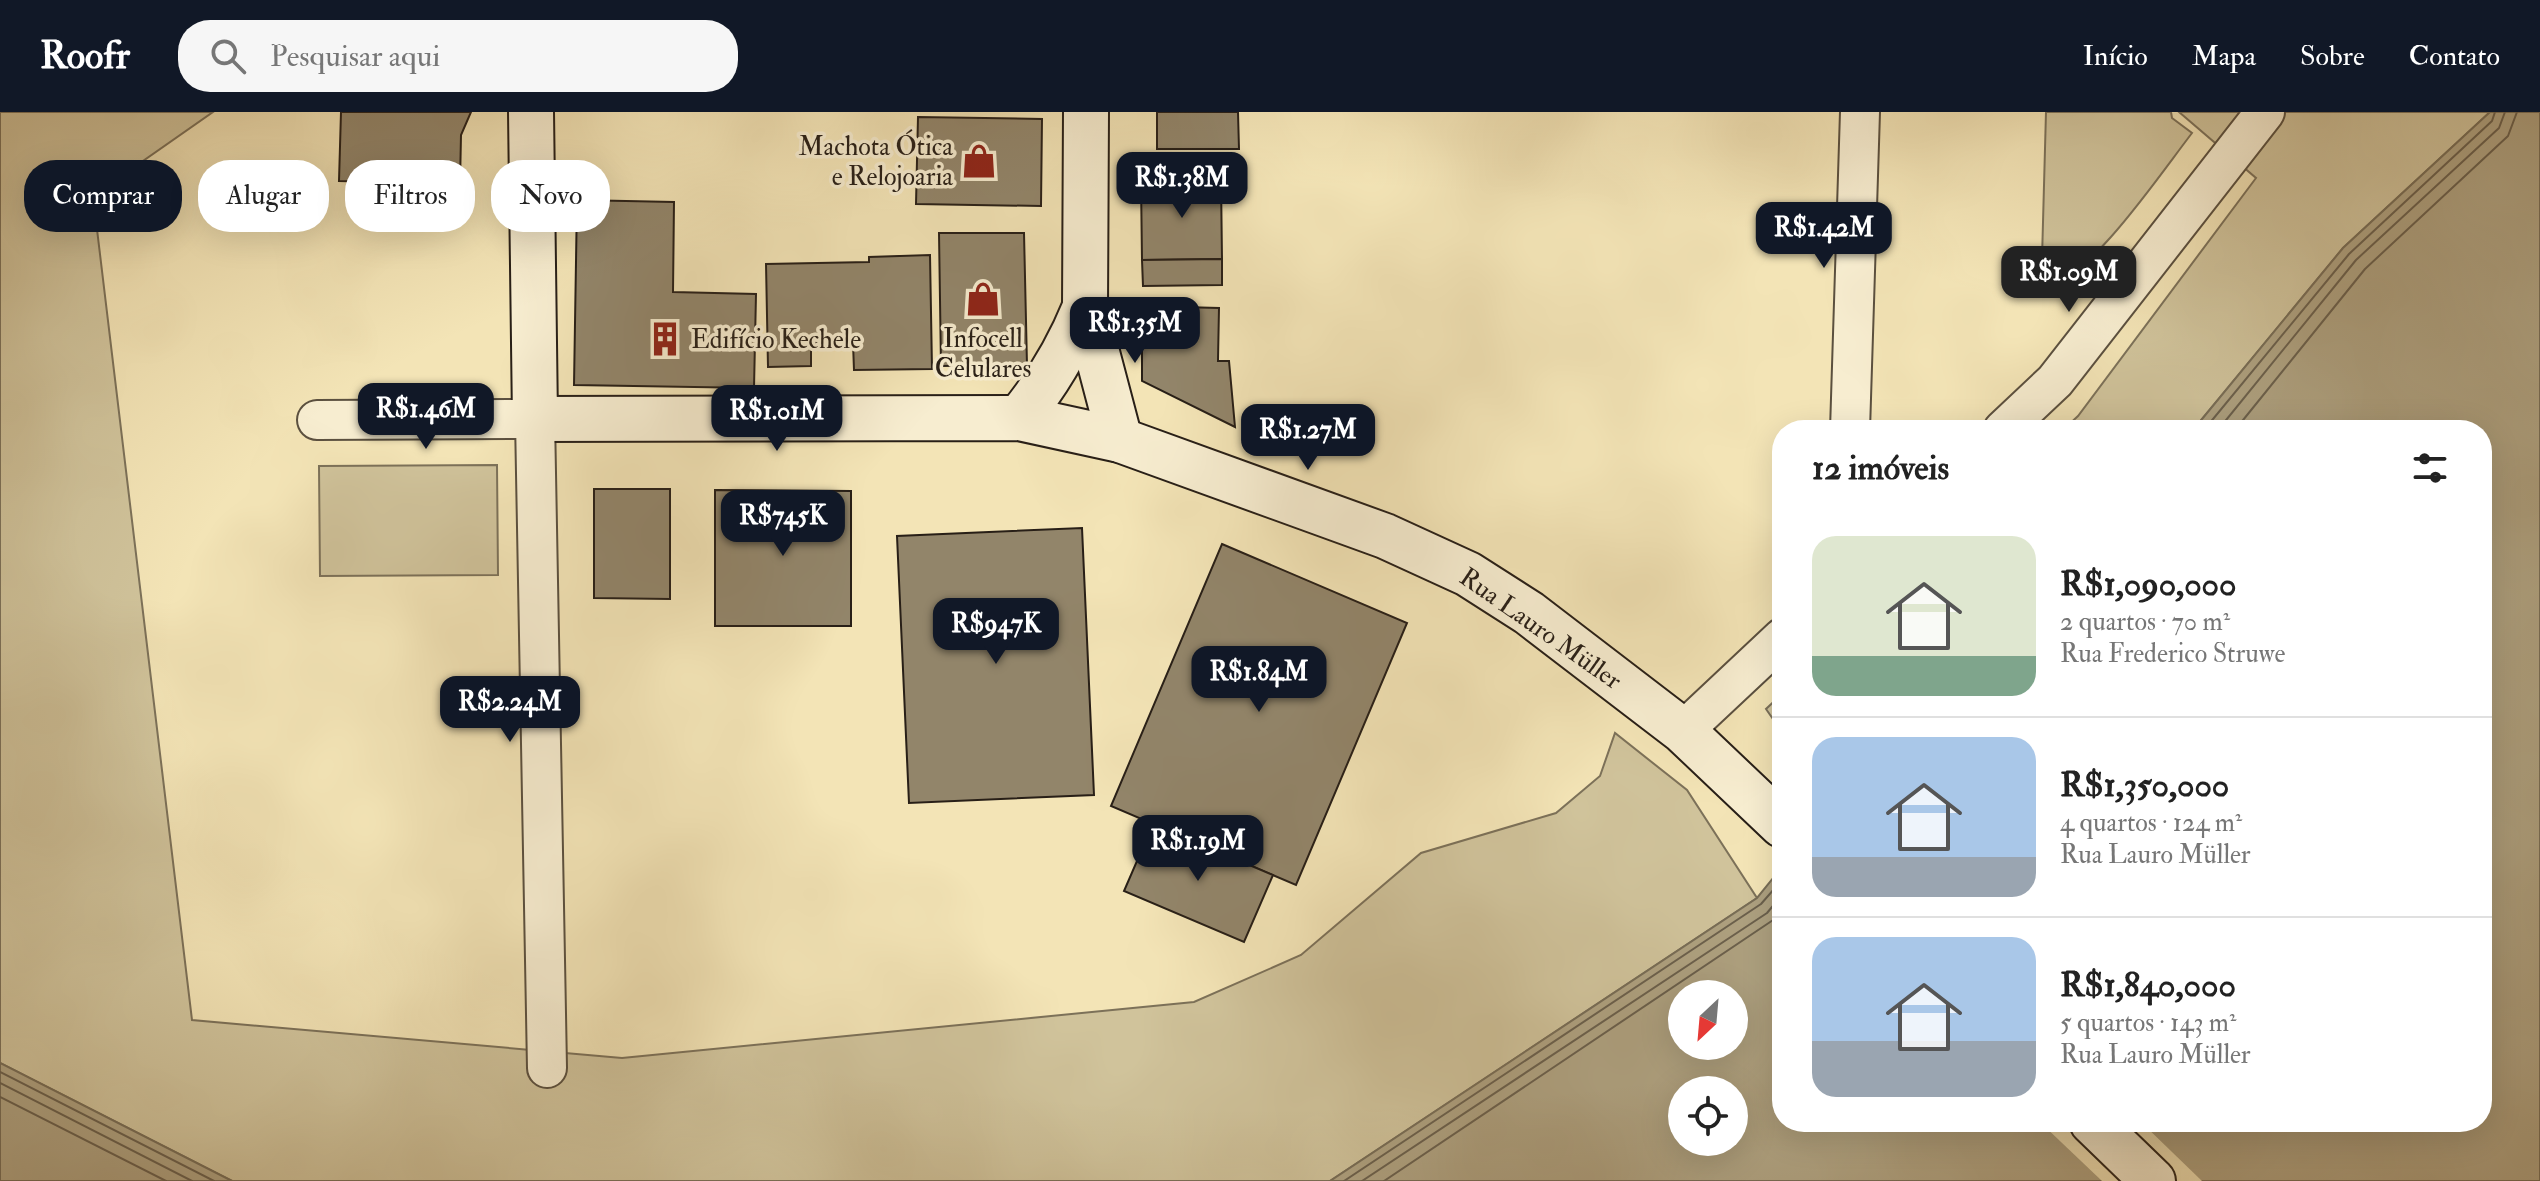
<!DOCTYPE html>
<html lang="pt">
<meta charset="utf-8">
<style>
body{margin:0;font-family:"IM FELL Double Pica",serif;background:#f6f6f6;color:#222;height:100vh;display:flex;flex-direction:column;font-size:30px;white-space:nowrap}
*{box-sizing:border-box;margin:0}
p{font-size:26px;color:#767676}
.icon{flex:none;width:44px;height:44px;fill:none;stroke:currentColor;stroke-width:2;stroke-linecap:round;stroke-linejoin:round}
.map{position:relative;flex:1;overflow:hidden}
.side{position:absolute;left:1772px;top:308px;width:720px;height:712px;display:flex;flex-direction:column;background:#fff;border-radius:32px;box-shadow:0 8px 32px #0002}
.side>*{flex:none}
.hud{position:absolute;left:24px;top:48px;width:760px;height:72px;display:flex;gap:16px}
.needle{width:52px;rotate:206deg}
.fabs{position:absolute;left:1668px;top:868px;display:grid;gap:16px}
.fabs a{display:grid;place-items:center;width:80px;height:80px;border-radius:50%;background:#fff;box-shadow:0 8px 32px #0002;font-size:40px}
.price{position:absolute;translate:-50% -68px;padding:0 18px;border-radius:16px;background:#111827;color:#fff;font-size:26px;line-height:52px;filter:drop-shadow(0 2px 4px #0008)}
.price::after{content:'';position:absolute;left:50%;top:48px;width:24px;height:18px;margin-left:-12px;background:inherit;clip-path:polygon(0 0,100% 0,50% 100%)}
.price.selected{background:#222;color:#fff}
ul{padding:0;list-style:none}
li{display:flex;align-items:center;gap:24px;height:200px;padding:0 40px}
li+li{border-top:2px solid #e0e0e0}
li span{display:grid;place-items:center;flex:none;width:224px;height:160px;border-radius:24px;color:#555}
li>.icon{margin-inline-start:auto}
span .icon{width:96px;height:96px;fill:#fffc;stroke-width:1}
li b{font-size:34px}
h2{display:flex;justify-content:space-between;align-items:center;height:96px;padding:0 40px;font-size:34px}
.tag{padding:0 28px;border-radius:32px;background:#fff;box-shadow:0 8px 32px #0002;font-size:28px;line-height:72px}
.tag.selected{background:#111827;color:#fff}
header{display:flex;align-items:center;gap:48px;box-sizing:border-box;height:112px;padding:0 40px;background:#111827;color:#fff}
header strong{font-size:38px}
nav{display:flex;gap:44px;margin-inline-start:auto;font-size:28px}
.search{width:560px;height:72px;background:#f6f6f6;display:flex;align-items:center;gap:20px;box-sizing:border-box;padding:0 28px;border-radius:32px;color:#767676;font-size:30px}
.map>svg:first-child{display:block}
</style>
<header>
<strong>Roofr</strong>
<div class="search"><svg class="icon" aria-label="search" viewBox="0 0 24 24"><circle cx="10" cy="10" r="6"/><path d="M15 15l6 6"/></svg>Pesquisar aqui</div>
<nav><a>Início</a><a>Mapa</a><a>Sobre</a><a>Contato</a></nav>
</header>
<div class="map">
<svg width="2540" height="1069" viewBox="0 0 2540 1069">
<rect width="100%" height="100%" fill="#f3e4b6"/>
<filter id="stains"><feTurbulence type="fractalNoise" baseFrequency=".0025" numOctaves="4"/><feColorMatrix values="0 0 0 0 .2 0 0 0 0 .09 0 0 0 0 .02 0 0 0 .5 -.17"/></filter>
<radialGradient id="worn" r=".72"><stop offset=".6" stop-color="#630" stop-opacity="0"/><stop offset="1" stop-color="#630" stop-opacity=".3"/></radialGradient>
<g fill="#d0c39b" stroke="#7c7159" stroke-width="2">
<path d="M0,0H213L93,84L192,908L622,946L1194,890L1301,843L1421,741L1556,701L1600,664L1615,621L1687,678L1757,786L1330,1069H232L0,951Z"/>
<path d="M2046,0H2171L2172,6L2192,21C2153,72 2097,156 2041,184Z"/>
<path d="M2179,0H2490L2343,136L2193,318H2063L2078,304L2256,66Z"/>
<path d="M497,353L498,463L320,464L319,354Z"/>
<path d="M1782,582V620L1766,597Z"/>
</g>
<g fill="#aea180" stroke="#786d56" stroke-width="2" fill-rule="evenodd">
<path d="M2490,0H2540V1069H1330L1757,786L1782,755V1010H2482V318H2193L2343,136ZM1682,882H1734V934H1682ZM1682,978H1734V1030H1682Z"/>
<path d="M0,951L232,1069H0Z"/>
</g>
<path fill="#f3e4b6" d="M2040,1010H2141L2202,1069H2102Z"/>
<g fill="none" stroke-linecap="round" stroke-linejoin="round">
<g stroke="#6b604c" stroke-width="2">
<path d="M2204,318L2349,142L2492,9L2495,0"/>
<path d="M2218,318L2356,148L2499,16L2505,0"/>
<path d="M2235,318L2365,157L2508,24L2517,0"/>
<path d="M0,960L214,1069"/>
<path d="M0,971L192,1069"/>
<path d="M0,985L166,1069"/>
<path d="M1344,1069L1761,792L1782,768"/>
<path d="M1362,1069L1767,801L1782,783"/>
<path d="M1384,1069L1782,802"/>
</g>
</g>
<g fill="#92856a" stroke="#281f17" stroke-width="2">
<path d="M341,0H471L461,23L460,72L339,69Z"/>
<path d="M1157,0H1238L1239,37H1157Z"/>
<path d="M918,5L1042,7L1041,94L916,92Z"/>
<path d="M1221,68L1222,147L1142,148L1141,69Z"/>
<path d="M577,88L674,90L673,180L756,182L754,276L574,273Z"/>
<path d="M939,121H1024L1027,253L941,254Z"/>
<path d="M930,143L932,257L854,258L853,231H811V254L768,255L766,152L869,150V145Z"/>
<path d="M1222,147V173L1143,174L1142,148Z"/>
<path d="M1142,194L1219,196L1218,249H1229L1235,315L1142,269Z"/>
<path d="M594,377H670V487L594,486Z"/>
<path d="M715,378L851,379V514H715Z"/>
<path d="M1082,416L1094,683L909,691L897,424Z"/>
<path d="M1222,432L1407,511L1296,773L1111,694Z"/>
<path d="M1153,712L1273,763L1244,830L1124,779Z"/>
</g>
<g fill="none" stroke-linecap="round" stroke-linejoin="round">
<g stroke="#5b503f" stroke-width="42">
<g id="minor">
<path d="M317,308L535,307L547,956"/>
<path d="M1850,318L1860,0"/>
<path d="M2003,318L2055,269L2265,0"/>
<path d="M1683,619L1782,526"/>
</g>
</g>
<g stroke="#281f17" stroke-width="48">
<g id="secondary">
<path d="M531,0L535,307L1019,306L1120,328L1385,424L1468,462L1529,501L1683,619L1782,713"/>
<path d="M1086,0L1085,195L1120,328"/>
<path d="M1019,306C1048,271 1068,237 1085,195"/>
<path d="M2092,1010L2153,1069"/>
</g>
</g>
<use href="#minor" stroke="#f7edd0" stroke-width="38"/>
<use href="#secondary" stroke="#f7edd0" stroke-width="44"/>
</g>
<defs>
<g id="shop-bare" transform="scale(2.76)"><path d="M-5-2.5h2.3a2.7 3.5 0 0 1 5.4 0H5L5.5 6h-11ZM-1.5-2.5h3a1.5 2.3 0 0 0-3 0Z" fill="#8f2418" stroke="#f7edd0" stroke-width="2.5" paint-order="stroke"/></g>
<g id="building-bare" transform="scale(2.76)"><path d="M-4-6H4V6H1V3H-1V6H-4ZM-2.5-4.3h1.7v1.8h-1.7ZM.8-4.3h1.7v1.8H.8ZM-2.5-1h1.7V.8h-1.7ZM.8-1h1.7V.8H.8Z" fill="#8f2418" stroke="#f7edd0" stroke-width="2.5" paint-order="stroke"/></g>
</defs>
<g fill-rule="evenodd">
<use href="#shop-bare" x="979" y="49"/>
<use href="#shop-bare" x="983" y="187"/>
<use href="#building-bare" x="665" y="227"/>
</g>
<g text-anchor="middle" stroke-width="7" stroke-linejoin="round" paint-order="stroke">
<g font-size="26" fill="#281f17" stroke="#f7edd0" text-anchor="end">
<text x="953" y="43">Machota Ótica<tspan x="953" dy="30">e Relojoaria</tspan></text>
<text x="983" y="235" text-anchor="middle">Infocell<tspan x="983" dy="30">Celulares</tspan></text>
<text x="691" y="236" text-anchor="start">Edifício Kechele</text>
</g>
<g font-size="26" fill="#281f17" stroke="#f7edd0">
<text transform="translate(1541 516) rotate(35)" y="9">Rua Lauro Müller</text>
</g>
</g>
<rect width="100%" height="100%" filter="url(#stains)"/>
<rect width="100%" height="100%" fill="url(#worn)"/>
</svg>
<div class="fabs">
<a><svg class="needle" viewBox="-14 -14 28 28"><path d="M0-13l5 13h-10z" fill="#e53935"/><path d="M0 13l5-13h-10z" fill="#767676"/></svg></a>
<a><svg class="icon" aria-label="locate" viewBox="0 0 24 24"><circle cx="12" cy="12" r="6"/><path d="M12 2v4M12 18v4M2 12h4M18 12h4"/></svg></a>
</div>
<b class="price" style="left:1182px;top:108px">R$1.38M</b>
<b class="price" style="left:1824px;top:158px">R$1.42M</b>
<b class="price selected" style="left:2069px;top:202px">R$1.09M</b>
<b class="price" style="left:1135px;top:253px">R$1.35M</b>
<b class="price" style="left:426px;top:339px">R$1.46M</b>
<b class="price" style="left:777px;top:341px">R$1.01M</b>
<b class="price" style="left:1308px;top:360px">R$1.27M</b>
<b class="price" style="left:783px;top:446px">R$745K</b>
<b class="price" style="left:996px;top:554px">R$947K</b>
<b class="price" style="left:1259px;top:602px">R$1.84M</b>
<b class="price" style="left:510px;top:632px">R$2.24M</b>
<b class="price" style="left:1198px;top:771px">R$1.19M</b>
<div class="hud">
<a class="tag selected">Comprar</a>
<a class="tag">Alugar</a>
<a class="tag">Filtros</a>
<a class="tag">Novo</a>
</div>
<section class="side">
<h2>12 imóveis<svg class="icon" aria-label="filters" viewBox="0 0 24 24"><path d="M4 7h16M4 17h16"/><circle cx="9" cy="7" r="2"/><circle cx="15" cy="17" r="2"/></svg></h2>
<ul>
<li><span style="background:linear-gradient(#dfe7d0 75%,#7fa58c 0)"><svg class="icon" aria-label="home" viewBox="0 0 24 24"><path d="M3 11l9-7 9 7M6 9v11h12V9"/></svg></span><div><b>R$1,090,000</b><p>2 quartos · 70 m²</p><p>Rua Frederico Struwe</p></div></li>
<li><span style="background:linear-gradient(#a9c7e8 75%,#9aa5b1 0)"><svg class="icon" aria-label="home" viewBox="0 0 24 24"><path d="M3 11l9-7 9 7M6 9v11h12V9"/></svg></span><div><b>R$1,350,000</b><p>4 quartos · 124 m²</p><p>Rua Lauro Müller</p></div></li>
<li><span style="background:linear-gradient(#a9c7e8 65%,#9aa5b1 0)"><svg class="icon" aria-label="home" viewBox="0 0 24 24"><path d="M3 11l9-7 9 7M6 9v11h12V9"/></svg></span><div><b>R$1,840,000</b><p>5 quartos · 143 m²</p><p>Rua Lauro Müller</p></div></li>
</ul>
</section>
</div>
